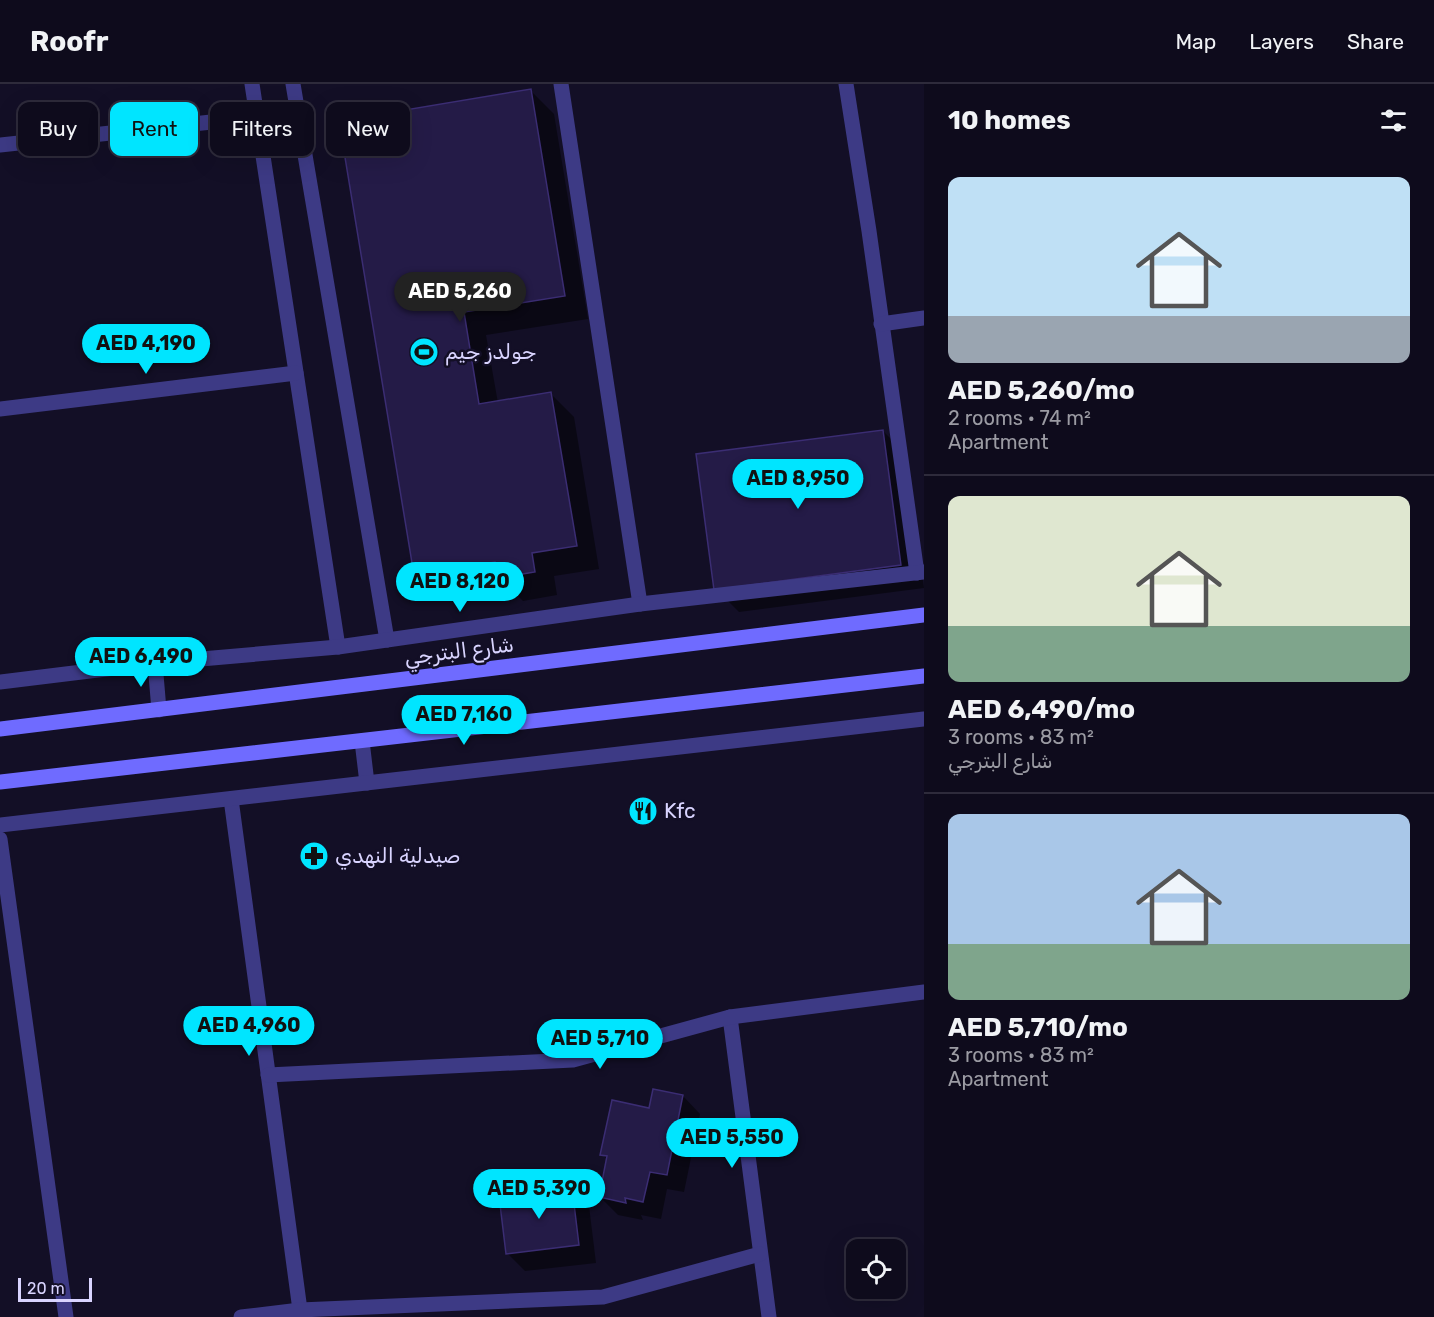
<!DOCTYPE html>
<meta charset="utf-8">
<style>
body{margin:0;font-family:Rubik,Vazirmatn,sans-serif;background:#171425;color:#f1f3f6;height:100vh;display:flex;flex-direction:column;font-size:22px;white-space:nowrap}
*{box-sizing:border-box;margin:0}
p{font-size:20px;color:#9b9ba3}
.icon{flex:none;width:33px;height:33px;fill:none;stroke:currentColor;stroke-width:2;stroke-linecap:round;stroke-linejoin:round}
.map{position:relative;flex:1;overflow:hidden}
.drawer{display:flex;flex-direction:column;background:#0e0b1c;width:510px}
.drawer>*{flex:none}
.hud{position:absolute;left:18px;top:18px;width:570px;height:54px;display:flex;gap:12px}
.buttons{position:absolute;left:846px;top:1155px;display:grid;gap:12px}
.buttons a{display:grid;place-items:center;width:60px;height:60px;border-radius:12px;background:#0e0b1c;box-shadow:0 6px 24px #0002,0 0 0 2px #2e2b3b;font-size:30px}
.scale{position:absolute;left:18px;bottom:15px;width:74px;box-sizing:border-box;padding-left:6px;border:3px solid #d9d4ff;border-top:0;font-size:16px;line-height:21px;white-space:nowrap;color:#d9d4ff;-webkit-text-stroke:4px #130f26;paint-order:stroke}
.price{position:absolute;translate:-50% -51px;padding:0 14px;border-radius:21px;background:#00e5ff;color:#111;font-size:20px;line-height:39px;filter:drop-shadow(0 2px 3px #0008)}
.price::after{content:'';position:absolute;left:50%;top:36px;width:18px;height:14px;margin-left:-9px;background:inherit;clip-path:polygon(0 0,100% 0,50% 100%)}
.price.on{background:#222;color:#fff}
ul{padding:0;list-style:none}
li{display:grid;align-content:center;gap:12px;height:318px;padding:0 24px}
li+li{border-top:2px solid #2e2b3b}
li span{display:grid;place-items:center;height:186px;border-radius:12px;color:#555}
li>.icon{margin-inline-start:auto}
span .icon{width:108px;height:108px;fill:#fffc;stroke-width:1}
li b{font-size:26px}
h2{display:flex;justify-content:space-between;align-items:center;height:72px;padding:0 24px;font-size:26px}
.chip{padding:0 21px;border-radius:12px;background:#0e0b1c;box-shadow:0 6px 24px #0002,0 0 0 2px #2e2b3b;font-size:21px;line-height:54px}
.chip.on{background:#00e5ff;color:#111}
header{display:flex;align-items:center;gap:36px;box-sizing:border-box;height:84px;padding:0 30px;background:#0e0b1c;border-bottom:2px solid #2e2b3b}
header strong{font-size:28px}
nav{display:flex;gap:33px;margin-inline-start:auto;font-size:21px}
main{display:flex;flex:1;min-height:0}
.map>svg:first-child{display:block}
</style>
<header>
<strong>Roofr</strong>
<nav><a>Map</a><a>Layers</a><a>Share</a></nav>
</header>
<main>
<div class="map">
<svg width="924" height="1233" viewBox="0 0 924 1233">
<rect width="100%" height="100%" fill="#130f26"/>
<g fill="#0007">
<path d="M531,7L554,30L588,235L486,251L498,319L551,310L574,333L599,485L554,492L557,511L523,517L508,502L439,513L415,490L341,38Z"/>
<path d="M883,347L906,370L924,504L739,528L716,505Z"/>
<path d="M683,1012L700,1030L684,1108L667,1105L661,1135L641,1131L643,1136L618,1131L600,1113L608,1076L602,1070L651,1026Z"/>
<path d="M572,1104L589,1122L596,1179L525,1187L508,1170Z"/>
</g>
<g fill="#241b47" stroke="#3b2d73" stroke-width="1.5">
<path d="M531,5L565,212L464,228L479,320L551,308L577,462L532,469L535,488L498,494L495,478L414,491L339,37Z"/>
<path d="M883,346L901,481L714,506L696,370Z"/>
<path d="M653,1005L683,1011L667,1091L650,1088L643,1118L625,1114L626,1119L599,1113L607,1072L600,1071L612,1016L649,1024Z"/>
<path d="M572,1103L579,1161L506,1170L499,1112Z"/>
</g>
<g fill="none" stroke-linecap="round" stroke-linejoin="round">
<g stroke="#3d3a85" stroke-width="15">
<path d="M252,0L338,563"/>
<path d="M293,0L387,556"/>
<path d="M561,0L640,520"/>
<path d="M846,0L869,147L917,489"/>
<path d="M0,61L257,33"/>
<path d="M881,240L924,234"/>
<path d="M0,325L296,289"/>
<path d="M155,579L159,626"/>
<path d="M0,598L155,579L338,563L640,520L924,488"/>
<path d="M362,657L367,699"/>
<path d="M231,715L300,1226"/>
<path d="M0,741L924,635"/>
<path d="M0,755L66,1233"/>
<path d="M730,933L769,1233"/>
<path d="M268,991L573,976L730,933L924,908"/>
<path d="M241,1233L300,1226L603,1213L760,1170"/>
</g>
<g stroke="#6f6bff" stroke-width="15">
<path d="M0,645L924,531"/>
<path d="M0,698L924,592"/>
</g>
</g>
<defs>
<g id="stadium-disc" transform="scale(1.5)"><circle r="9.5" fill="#00e5ff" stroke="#130f26"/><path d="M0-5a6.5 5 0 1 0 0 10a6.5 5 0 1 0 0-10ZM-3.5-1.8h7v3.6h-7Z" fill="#111"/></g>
<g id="restaurant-disc" transform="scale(1.5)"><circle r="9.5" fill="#00e5ff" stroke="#130f26"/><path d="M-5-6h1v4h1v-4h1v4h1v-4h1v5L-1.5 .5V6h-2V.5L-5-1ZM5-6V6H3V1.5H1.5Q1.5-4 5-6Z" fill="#111"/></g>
<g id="pharmacy-disc" transform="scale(1.5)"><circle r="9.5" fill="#00e5ff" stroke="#130f26"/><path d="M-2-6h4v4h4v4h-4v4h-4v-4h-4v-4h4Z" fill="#111"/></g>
</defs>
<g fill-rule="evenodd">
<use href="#stadium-disc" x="424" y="268"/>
<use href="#restaurant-disc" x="643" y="727"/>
<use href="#pharmacy-disc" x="314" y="772"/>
</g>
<g text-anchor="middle" stroke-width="5" stroke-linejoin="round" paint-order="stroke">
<g font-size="21" fill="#d9d4ff" stroke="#130f26" text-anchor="start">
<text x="445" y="275">جولدز جيم</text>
<text x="664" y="734">Kfc</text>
<text x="335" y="779">صيدلية النهدي</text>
</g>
<g font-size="21" fill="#d9d4ff" stroke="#130f26">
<text transform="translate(459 567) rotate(-7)" y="7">شارع البترجي</text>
</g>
</g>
</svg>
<div class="buttons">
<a><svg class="icon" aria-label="locate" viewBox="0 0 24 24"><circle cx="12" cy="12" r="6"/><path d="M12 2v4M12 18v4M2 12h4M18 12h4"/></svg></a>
</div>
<div class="scale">20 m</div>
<b class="price on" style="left:460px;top:239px">AED 5,260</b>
<b class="price" style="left:146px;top:291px">AED 4,190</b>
<b class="price" style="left:798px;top:426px">AED 8,950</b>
<b class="price" style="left:460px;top:529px">AED 8,120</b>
<b class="price" style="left:141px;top:604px">AED 6,490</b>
<b class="price" style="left:464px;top:662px">AED 7,160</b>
<b class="price" style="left:249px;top:973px">AED 4,960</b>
<b class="price" style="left:600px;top:986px">AED 5,710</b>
<b class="price" style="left:732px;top:1085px">AED 5,550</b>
<b class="price" style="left:539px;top:1136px">AED 5,390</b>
<div class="hud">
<a class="chip">Buy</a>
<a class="chip on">Rent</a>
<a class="chip">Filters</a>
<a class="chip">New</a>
</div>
</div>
<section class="drawer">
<h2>10 homes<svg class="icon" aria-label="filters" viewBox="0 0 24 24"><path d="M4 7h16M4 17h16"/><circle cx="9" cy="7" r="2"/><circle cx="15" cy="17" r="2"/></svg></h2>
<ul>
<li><span style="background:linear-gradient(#bfe0f5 75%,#9aa5b1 0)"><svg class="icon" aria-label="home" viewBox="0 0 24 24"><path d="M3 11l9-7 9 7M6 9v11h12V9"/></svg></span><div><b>AED 5,260/mo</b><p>2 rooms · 74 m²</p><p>Apartment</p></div></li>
<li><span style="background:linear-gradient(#dfe7d0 70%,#7fa58c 0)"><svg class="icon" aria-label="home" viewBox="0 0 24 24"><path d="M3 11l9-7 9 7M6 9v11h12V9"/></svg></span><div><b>AED 6,490/mo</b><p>3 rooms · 83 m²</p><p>شارع البترجي</p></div></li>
<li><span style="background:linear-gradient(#a9c7e8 70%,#7fa58c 0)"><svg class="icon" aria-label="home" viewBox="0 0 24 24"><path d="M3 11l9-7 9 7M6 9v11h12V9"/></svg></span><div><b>AED 5,710/mo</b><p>3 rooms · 83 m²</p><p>Apartment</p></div></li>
</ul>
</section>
</main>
